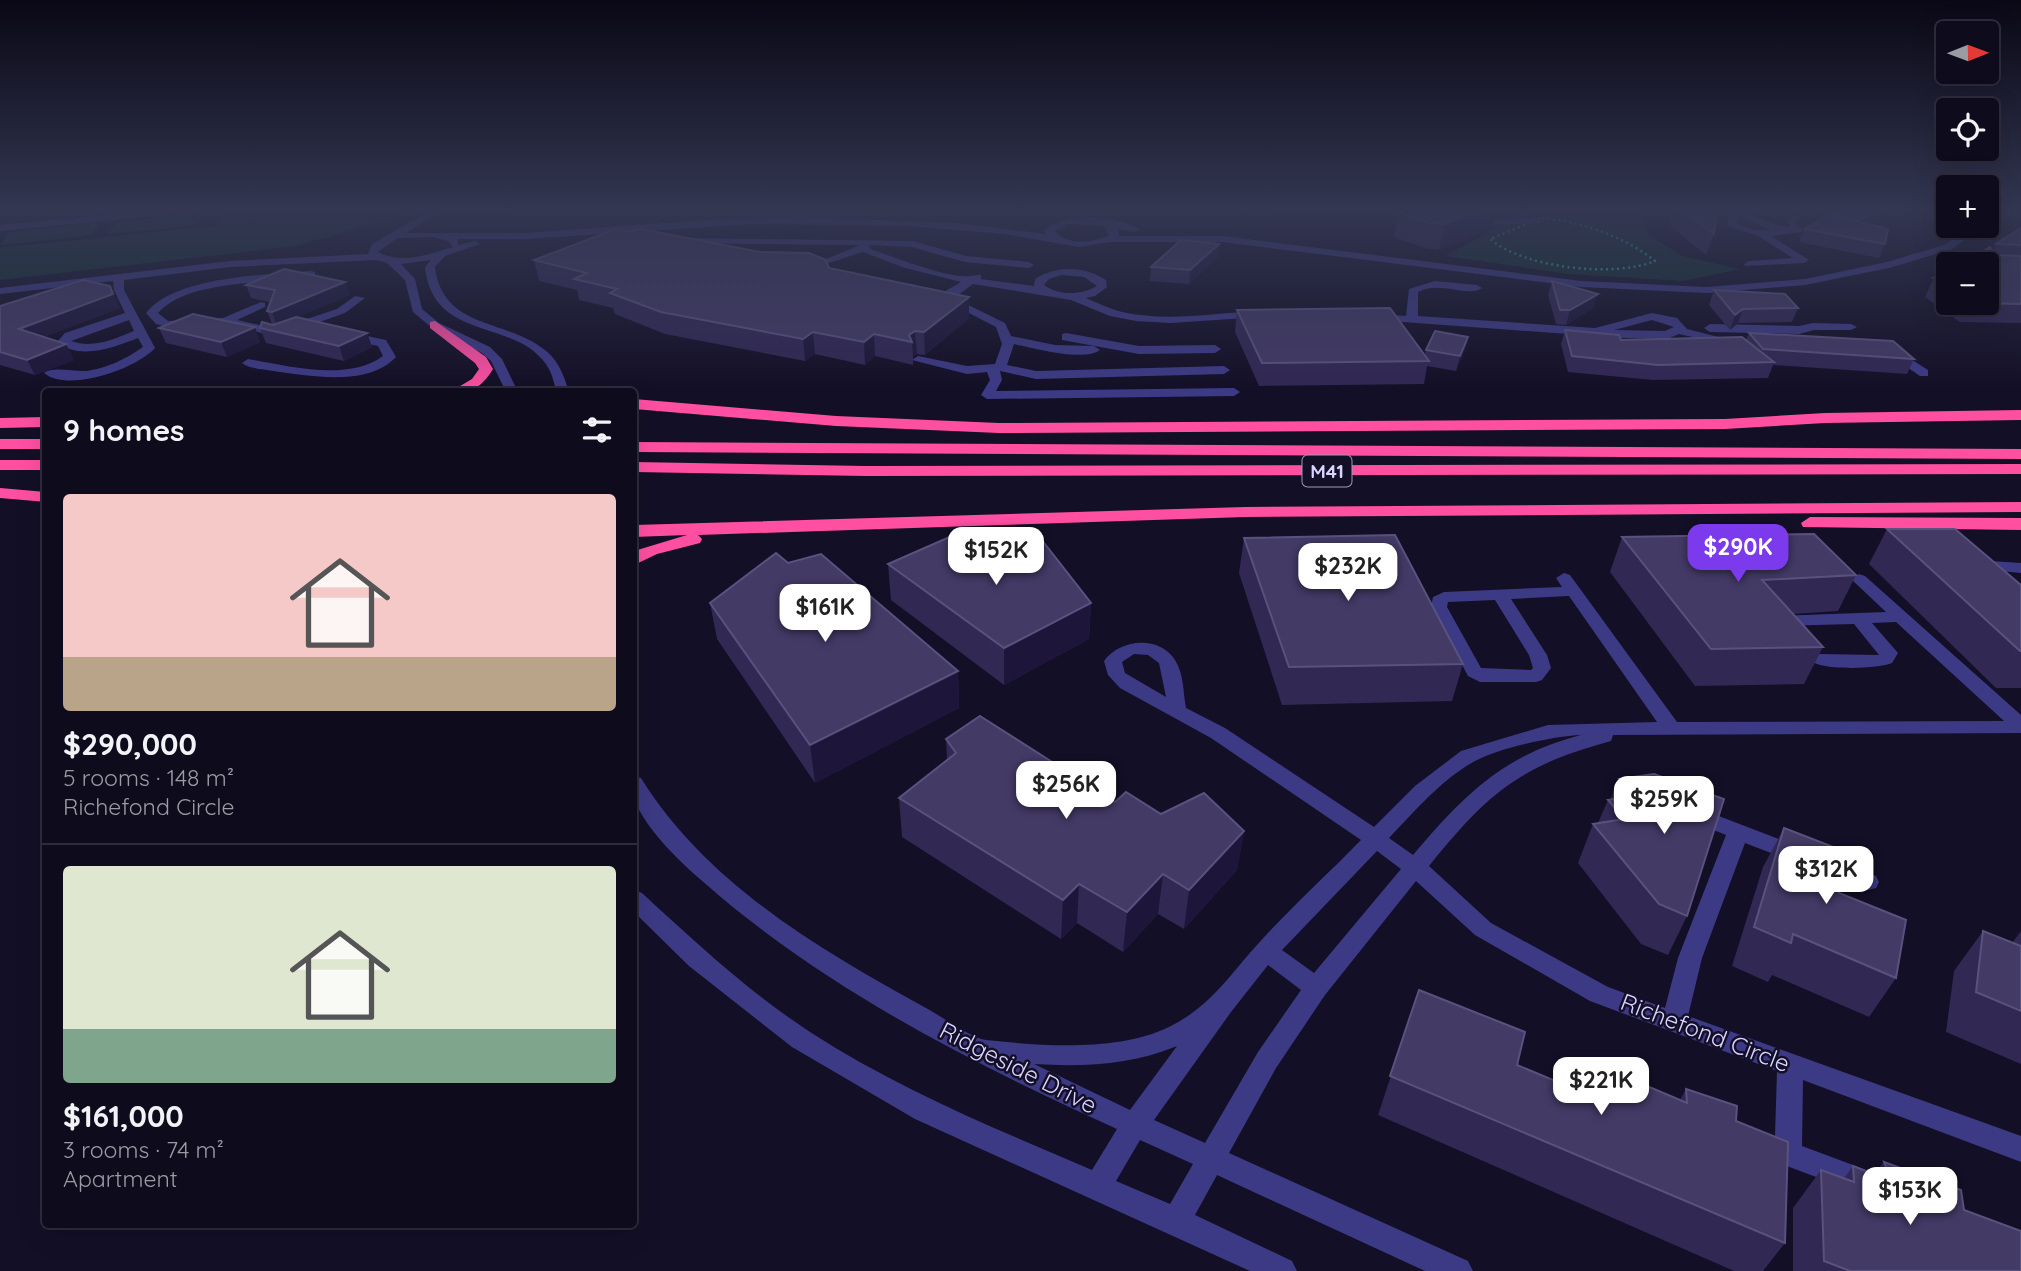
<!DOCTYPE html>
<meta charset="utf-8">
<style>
body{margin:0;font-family:Quicksand,sans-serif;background:#1c1929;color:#f1f3f6;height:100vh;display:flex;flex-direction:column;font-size:26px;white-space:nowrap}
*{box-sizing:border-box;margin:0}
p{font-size:23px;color:#9b9ba3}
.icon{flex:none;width:38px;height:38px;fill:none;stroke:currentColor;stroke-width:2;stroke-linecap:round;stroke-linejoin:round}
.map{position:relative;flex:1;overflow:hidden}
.side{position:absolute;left:42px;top:388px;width:595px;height:840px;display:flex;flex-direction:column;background:#0e0b1c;border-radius:7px;box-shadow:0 7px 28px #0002,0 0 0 2px #2e2b3b}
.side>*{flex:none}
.needle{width:46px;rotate:89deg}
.buttons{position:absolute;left:1936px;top:21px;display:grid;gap:14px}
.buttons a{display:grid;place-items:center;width:63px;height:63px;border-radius:7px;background:#0e0b1c;box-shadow:0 7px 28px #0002,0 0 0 2px #2e2b3b;font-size:35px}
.price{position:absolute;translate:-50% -60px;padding:0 16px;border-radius:14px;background:#fff;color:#222;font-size:23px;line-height:46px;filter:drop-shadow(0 2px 4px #0008)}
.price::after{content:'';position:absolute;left:50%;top:42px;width:21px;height:16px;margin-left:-10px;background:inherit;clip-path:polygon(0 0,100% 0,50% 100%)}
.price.on{background:#7c3aed;color:#fff}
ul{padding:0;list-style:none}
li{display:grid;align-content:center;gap:14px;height:371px;padding:0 21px}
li+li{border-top:2px solid #2e2b3b}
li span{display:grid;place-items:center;height:217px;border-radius:7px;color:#555}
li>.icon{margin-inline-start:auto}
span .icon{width:126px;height:126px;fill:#fffc;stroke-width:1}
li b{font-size:30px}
h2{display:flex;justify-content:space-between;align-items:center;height:84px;padding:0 21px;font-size:30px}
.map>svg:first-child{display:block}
</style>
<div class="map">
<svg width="2021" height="1271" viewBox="0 0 2021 1271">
<rect width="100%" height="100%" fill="#130f26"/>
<g fill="#12302f">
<path d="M230,211H414L296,246L0,280V248L219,225L217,214Z"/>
<path d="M1525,211H1639L1650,236L1682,256L1740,269L1684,281L1568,274L1446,256Z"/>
<path d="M206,213L194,226L108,234L117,222Z"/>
<path d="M100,223L92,234L86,236L0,245L9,232Z"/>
</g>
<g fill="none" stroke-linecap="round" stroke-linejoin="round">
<path stroke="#2fb8b0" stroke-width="2.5" stroke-dasharray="2 3.5" stroke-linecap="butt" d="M1542,218C1579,221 1626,237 1655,261C1614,278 1524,268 1490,239Z"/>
<g fill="#3d3a85" fill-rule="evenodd">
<path d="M146,211H180L175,214L0,231V225Z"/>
<path d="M429,211H441L406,233H526L704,220L805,217L956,223L1046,234L1044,231C1063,212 1118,216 1139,229L1134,232L1118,229L1119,236H1223L1581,281L1707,287L1805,279L1887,262L1944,245L1973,226H1984L1952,249L1889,268L1805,285L1707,293L1581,287L1223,242H1110L1079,247L1005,234L906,226L754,224L526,239H458V245L475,241L480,244L445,256L435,267C443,330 505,318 545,350C559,361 564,376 569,392H557C554,385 553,377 550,371C522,316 433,345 425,267L431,260L401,264L415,279L422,309L439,323L490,347L502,359L518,392H506L491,361L482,353L431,327L413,312L405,280L387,263L376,260L230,267L124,280V290L155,348C136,369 68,393 44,373C53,366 74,372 87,371C107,368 126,359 143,347L138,338C114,347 80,361 57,342L65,333L125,313L114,290L113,281L0,294V288L230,261L368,254L372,244ZM1068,224L1104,226L1109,235C1092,243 1068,246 1055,231ZM433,237L448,241L453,247C430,254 401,265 378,252L397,238ZM129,320L134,331C114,339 93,349 71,341Z"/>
<path d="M1729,211C1755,211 1769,227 1790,227L1786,218L1799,215V219L1795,221L1802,230L1800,232L1771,236L1809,260L1804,263L1745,266L1744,264L1749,261L1793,258L1758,236L1728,226ZM1738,215L1771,230H1772H1753L1736,223Z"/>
<path d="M2009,211L2017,213L1986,223V217Z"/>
<path d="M1537,218L1542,221L1540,223L1470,226L1465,223L1470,220Z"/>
<path d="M678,238L913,241L966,256L1029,262L1034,265L1029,268L965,262L912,247L870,245L869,248C890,256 949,279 970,276C974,276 977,274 981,275V279L1034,286L1035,279C1056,265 1085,266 1106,280L1107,287L1095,296L1086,298C1098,303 1110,309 1122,312C1167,322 1215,313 1260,311L1266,314L1260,317L1171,323L1136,321L1110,316L1071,300L973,284L954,298L1005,323L1011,336L1055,345L1094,346L1100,350C1084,362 1034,348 1014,344L1007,365L1036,371L1224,366L1230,370L1224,374L1036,379L1000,371L1002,380L996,391L1234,388L1240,392L1234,396L987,399L981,395L990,380L987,372L967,374L912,360L918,356L967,366L995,364L1002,344L996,327L942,299L947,290L961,282L902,267L863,252L829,263L824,260L860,245L674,243V239ZM1062,275L1084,277L1097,286C1082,295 1059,296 1044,285L1049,279Z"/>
<path d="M311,271L315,272V276C272,285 189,278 158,313L168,321L223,318L261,302L265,303V307L237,320L277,329L337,309L355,296L365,298L345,313L278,337L225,324L168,327L156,324L146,313C175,276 266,275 311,271Z"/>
<path d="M1435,281L1477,285L1482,288C1468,298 1439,280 1418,292V316L1595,328L1652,313L1677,318L1687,329L1734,341L1728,345L1679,334L1667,339L1624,338L1376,320L1370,317L1376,314L1406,316L1409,289ZM1652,320L1674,327L1665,331L1614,330Z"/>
<path d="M1813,323L1851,324L1857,327L1851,330H1814L1799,334L1710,332L1704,328L1710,324L1799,326Z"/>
<path d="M348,332L386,340L396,357C368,387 310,376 273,371C263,369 250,369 242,363L248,359C288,366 348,382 383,356L378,346L344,339L342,336Z"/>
<path d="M1066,333L1139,346L1215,345L1221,349L1215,353L1139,354L1062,340V334Z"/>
<path d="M1892,347L1928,370V376H1920L1888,354V348Z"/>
<path d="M1976,560L2021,563V573L1970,568L1968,565Z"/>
<path d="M1564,573L1570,575L1677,722L2004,721L1896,622L1872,623L1898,653L1892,663C1879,669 1819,671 1810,660L1819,654L1879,655L1854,624L1775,626L1766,621L1775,616L1886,612L1851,579L1859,574L1865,576L2021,715V733L1613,735L1611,741C1519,766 1488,793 1429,866L1491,923L1608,987L1665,1008L1678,958L1726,835L1689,820L1686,815L1689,810L1696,807L1703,810L1802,848L1805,854L1802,860L1794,862L1745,843L1702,958L1688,1016L2021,1136V1162L1803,1080L1802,1146L1877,1174L1881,1183L1877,1192L1867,1196L1755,1154L1751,1145L1755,1136L1765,1132L1775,1136L1777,1071L1590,1001L1475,935L1416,881L1325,995L1276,1068L1229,1153L1468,1261L1473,1271H1425L1217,1175L1195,1215L1292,1261L1297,1271H1250L915,1119L792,1047L689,966L634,912V890L642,893C695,942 749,992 810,1032C898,1089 996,1129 1092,1170L1117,1129C974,1064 827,990 708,886C681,863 650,834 635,802C632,795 634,784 634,776L641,778C706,883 820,950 926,1008C941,1016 971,1038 986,1040C1043,1046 1117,1052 1169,1027C1211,1006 1227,978 1257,945C1290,908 1327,875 1361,840L1211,738L1120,688L1108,675L1104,661C1120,639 1159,635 1175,660C1184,674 1183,692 1186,708L1225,728L1374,827L1415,786L1461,751L1548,725L1657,722L1569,596L1511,599L1547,655L1551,668L1542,680L1536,682H1480L1468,676L1431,607L1433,597L1444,592L1562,587L1556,578ZM1495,600L1529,655L1533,668L1531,670L1481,668L1447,607L1448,602ZM1134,654L1148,655L1159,663L1166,697L1125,673L1122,662ZM1581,735C1503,755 1463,796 1413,855L1389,838C1415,811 1442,779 1475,761C1499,748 1554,736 1581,735ZM1377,851L1401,869L1314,973L1282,950ZM1268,965L1301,990L1258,1052L1205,1143L1154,1120L1231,1012ZM1177,1046L1130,1110L1034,1064C1084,1067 1131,1065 1177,1046ZM1140,1140L1193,1164L1170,1204L1116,1181Z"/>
<path d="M1824,857L1876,876L1879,882L1876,888L1868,890L1816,871L1813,865L1816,859Z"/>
</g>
<g fill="#ff4fa3" fill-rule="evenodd">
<path d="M435,321L486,357L493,369C481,388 473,392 450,392L472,379L479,369L475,363L430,328V322Z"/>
<path d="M634,399L836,416L999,423L1725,419L1825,413L2021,410V420L1825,423L1725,429L999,433L836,426L634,409Z"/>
<path d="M46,417V427L0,428V418Z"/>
<rect x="0" y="439" width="46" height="10"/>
<path d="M634,442L2021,449V459L634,452Z"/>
<rect x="0" y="460" width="46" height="10"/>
<path d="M634,462L866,466L2021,464V474L866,476L634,472Z"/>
<path d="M0,488L46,492V502L0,498Z"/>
<path d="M2021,502V512L1245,517L698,535L702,539L700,543L657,554L634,565V551L687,535L634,537V525L1245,507Z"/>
<path d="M1810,517L2021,518V530L1803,527L1801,523Z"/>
</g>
</g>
<g fill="#312854">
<path d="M1226,211H1268L1263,215Z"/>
<path d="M1402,211H1499L1498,217L1495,216L1492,228L1439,250L1425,248L1394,237L1399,212Z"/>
<path d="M1672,211H1717L1714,234L1706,255L1669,225Z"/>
<path d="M1820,211H1889L1887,216L1870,225L1885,244L1879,258L1799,242L1804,229L1816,222Z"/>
<path d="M2021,228V323L1960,322L1925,297L1934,278H1948V303H1986V264H1965L1966,263L1993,251L1996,244Z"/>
<path d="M1218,257L1189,284L1150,281L1151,267Z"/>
<path d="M534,260L829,268L969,297V318L925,355L917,354L913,356V365L875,356L865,365L815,354L805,361L665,334L615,314L613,308L579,300L577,290L539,281Z"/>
<path d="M1552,281L1593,308L1566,325L1556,324L1548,295Z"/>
<path d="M246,285L350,295L298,317L367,333L372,347L344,361L266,343L260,328L272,324L267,311L270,302L251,298Z"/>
<path d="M1714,290L1798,308L1792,322L1738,323L1730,330L1709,305Z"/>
<path d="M0,306L120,308L44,337L74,360L35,375L0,365Z"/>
<path d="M1237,310L1425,355L1426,350L1468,337L1464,352L1456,371L1427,366L1424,384L1259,386L1235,332Z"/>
<path d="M159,328L260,342L227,357L166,343Z"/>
<path d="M1565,330L1621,340H1746L1749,333L1914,359L1907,374L1773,365L1768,378L1653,380L1568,372L1561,344Z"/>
<path d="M1887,529L2021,585V688H1996L1869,564Z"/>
<path d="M1622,537L1856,575L1838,611L1792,614L1823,647L1804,684L1695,686L1610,572Z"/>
<path d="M1244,538L1463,664L1452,701L1282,705L1239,573Z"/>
<path d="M992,563L1091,603L1089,639L1004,685L891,600L888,564Z"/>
<path d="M710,603L958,671L959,708L815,783L717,639Z"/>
<path d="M946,739L1115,802L1161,814L1244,831L1237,870L1184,929L1158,914L1123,952L1077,923L1061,939L902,837L899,798L947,760Z"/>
<path d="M1654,774L1687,916L1668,955L1641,944L1578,863L1593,824L1598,823L1608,800H1610L1619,779Z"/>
<path d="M1784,828L1839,893L1896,978L1869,1017L1772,975L1768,982L1732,966L1763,867Z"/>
<path d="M1983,931L2012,943L2021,931V1064L1946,1032L1954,971Z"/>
<path d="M1419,990L1517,1065L1595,1097L1609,1070L1680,1100L1686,1089L1736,1121L1785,1243L1763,1271H1734L1378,1115Z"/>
<path d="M1884,1162L1964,1210L2021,1271H1793V1208L1821,1170L1844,1178L1853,1166L1874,1174Z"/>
</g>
<g fill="#1d163a">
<path d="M1477,211H1496L1492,228L1439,250L1445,224Z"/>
<path d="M1878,211H1889L1887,216L1851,235L1857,221Z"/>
<path d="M1219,244L1218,257L1189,284L1190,270Z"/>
<path d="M345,282L350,295L277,326L272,312Z"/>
<path d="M113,294L120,308L26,344L19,329Z"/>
<path d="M1598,294L1593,308L1566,325L1570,310Z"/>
<path d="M969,297V318L925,355L924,332Z"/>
<path d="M1743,309L1738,323L1730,330L1735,315Z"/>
<path d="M255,327L260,342L227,357L221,342Z"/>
<path d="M915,331L917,354L913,356L912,342L909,335Z"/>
<path d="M813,332L815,354L805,361L803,339Z"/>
<path d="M367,333L372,347L344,361L339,346Z"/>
<path d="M874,334L875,356L865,365L864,342Z"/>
<path d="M1468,337L1464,352L1456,371L1460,356Z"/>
<path d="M66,344L74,360L35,375L27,360Z"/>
<path d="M1091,603L1089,639L1004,685V648Z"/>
<path d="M958,671L959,708L815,783L810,745Z"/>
<path d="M1244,831L1237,870L1184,929L1189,890Z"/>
<path d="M1163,874L1158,914L1123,952L1127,912Z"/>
<path d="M1079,884L1077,923L1061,939L1063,900Z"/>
</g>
<g fill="#433a66" stroke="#5a527e" stroke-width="2">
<path d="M1402,211H1477L1445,224L1430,223L1399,212Z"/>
<path d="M1684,211H1717L1714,234Z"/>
<path d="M1826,211H1878L1857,221L1888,229L1885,244L1804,229L1830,215L1856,221Z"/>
<path d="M2021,228V245L1996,244Z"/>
<path d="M616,229L629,232L641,229L760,252L809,253L826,260L829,268L969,297L924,332L915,331L909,335L912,342L874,334L864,342L813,332L803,339L661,312L610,293L617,289L574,279L587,273L534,260Z"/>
<path d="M1181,240L1219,244L1190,270L1151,267Z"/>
<path d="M1990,247L1995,255L2021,256V304L1971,303H1986V279H1992L1986,276V264H1968L1966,263Z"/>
<path d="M284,269L345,282L272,312L267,311L275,290L246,285Z"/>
<path d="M1934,278H1948V288Z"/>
<path d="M83,280L110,286L113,294L19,329L66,344L27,360L0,352V306Z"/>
<path d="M1552,281L1598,294L1570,310H1560Z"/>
<path d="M1714,290L1785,294L1798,308L1743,309L1735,315Z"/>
<path d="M1390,308L1429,361L1262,363L1237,310Z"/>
<path d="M193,314L255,327L221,342L159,328Z"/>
<path d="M296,317L367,333L339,346L260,328L262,322L273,325Z"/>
<path d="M1565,330L1619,335L1621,340L1742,337L1774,362L1658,365L1572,356Z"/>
<path d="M1435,331L1468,337L1460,356L1426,350Z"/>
<path d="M1749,333L1893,341L1914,359L1763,349Z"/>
<path d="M1887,529H1955L2021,585V651H2020Z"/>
<path d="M1814,534L1856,575L1762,580L1823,647L1711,649L1622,537Z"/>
<path d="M1395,535L1463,664L1289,667L1244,538Z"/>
<path d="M952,536L992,563L1041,539L1091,603L1004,648L888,564Z"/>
<path d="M776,553L788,563L821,554L958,671L810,745L710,603Z"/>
<path d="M980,716L1115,802L1126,792L1161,814L1204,793L1244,831L1189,890L1163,874L1127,912L1079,884L1063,900L899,798L956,753L946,739Z"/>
<path d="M1654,774L1724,799L1687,916L1659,904L1593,824L1624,819L1608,800L1633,796L1619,779Z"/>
<path d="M1784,828L1849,853L1839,893L1906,920L1896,978L1793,934L1791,943L1754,927Z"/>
<path d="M1983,931L2021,946V1011L1976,992Z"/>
<path d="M1419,990L1525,1032L1517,1065L1603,1101L1609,1070L1687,1103L1686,1089L1737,1106L1736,1121L1788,1142L1785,1243L1390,1076Z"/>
<path d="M1884,1162L1961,1190L1964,1210L2021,1231V1271H1850L1824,1261L1821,1170L1854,1182L1853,1166L1892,1181Z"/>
</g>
<linearGradient id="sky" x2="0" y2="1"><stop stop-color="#0a0815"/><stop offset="0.54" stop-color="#333752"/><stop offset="1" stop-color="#333752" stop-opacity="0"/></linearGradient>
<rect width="2021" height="389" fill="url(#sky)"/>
<g text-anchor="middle" stroke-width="5" stroke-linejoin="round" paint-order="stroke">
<rect fill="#130f26" stroke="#9e99be" stroke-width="2" x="1302.5" y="455.5" width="49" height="31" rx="5"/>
<g font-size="19" font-weight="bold" fill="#d9d4ff">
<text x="1327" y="478">M41</text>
</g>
<g font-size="24" fill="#d9d4ff" stroke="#130f26">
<text transform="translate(1705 1033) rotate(21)" y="8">Richefond Circle</text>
<text transform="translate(1018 1068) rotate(27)" y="8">Ridgeside Drive</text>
</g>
</g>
</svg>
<div class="buttons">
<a><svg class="needle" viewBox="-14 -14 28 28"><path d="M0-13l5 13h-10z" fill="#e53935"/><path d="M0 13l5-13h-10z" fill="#9b9ba3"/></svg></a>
<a><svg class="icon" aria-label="locate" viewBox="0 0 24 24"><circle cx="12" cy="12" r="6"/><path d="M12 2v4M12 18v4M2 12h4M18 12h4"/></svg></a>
<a>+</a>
<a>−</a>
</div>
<b class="price on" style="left:1738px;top:584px">$290K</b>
<b class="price" style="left:996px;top:587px">$152K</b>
<b class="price" style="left:1348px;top:603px">$232K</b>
<b class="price" style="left:825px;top:644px">$161K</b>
<b class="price" style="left:1066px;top:821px">$256K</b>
<b class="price" style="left:1664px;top:836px">$259K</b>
<b class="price" style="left:1826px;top:906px">$312K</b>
<b class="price" style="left:1601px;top:1117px">$221K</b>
<b class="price" style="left:1910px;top:1227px">$153K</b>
<section class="side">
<h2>9 homes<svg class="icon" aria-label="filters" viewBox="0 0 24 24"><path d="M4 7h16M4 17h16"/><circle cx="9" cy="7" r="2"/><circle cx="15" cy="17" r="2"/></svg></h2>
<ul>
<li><span style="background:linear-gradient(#f6c9c9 75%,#b9a48a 0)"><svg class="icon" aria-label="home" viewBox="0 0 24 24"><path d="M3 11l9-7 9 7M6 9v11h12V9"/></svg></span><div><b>$290,000</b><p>5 rooms · 148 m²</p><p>Richefond Circle</p></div></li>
<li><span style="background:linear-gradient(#dfe7d0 75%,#7fa58c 0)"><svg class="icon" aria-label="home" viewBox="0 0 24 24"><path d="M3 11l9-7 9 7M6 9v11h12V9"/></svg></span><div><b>$161,000</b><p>3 rooms · 74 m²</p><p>Apartment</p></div></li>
</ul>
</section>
</div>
